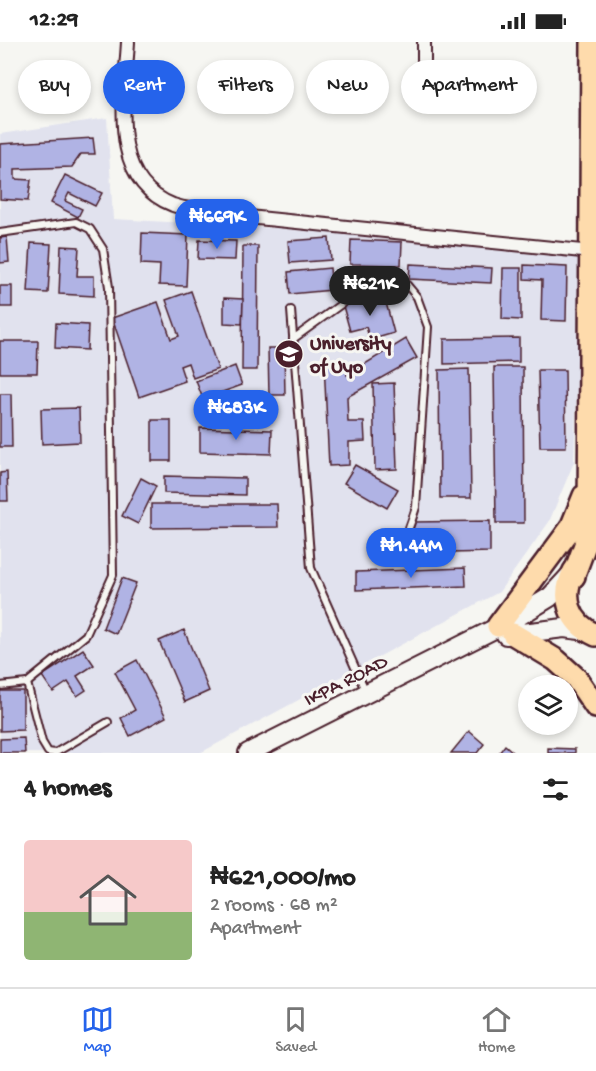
<!DOCTYPE html>
<meta charset="utf-8">
<style>
body{margin:0;font-family:"Gochi Hand",sans-serif;background:#f6f6f6;color:#222;height:100vh;display:flex;flex-direction:column;font-size:22px;white-space:nowrap}
*{box-sizing:border-box;margin:0}
p{font-size:20px;color:#767676}
.icon{flex:none;width:33px;height:33px;fill:none;stroke:currentColor;stroke-width:2;stroke-linecap:round;stroke-linejoin:round}
.map{position:relative;height:711px;overflow:hidden}
.side{display:flex;flex-direction:column;background:#fff;flex:1}
.side>*{flex:none}
.hud{position:absolute;left:18px;top:18px;width:561px;height:54px;display:flex;gap:12px}
.fabs{position:absolute;left:518px;top:633px;display:grid;gap:12px}
.fabs a{display:grid;place-items:center;width:60px;height:60px;border-radius:50%;background:#fff;box-shadow:0 3px 9px #0003;font-size:30px}
.price{position:absolute;translate:-50% -51px;padding:0 14px;border-radius:21px;background:#2563eb;color:#fff;font-size:20px;line-height:39px;filter:drop-shadow(0 2px 3px #0008)}
.price::after{content:'';position:absolute;left:50%;top:36px;width:18px;height:14px;margin-left:-9px;background:inherit;clip-path:polygon(0 0,100% 0,50% 100%)}
.price.active{background:#222;color:#fff}
ul{padding:0;list-style:none}
li{display:flex;align-items:center;gap:18px;height:150px;padding:0 24px}
li+li{border-top:2px solid #e0e0e0}
li span{display:grid;place-items:center;flex:none;width:168px;height:120px;border-radius:6px;color:#555}
li>.icon{margin-inline-start:auto}
span .icon{width:72px;height:72px;fill:#fffc;stroke-width:1}
li b{font-size:26px}
h2{display:flex;justify-content:space-between;align-items:center;height:72px;padding:0 24px;font-size:26px}
.chip{padding:0 21px;border-radius:27px;background:#fff;box-shadow:0 3px 9px #0003;font-size:21px;line-height:54px}
.chip.active{background:#2563eb;color:#fff}
.status{display:flex;justify-content:space-between;align-items:center;height:42px;padding:0 30px;background:#fff;direction:ltr}
.status svg{height:16px;fill:currentColor}
.menu{display:flex;justify-content:space-around;align-items:center;height:84px;border-top:2px solid #e0e0e0;background:#fff;font-size:16px;color:#767676}
.menu a{display:grid;justify-items:center;gap:3px}
.menu .active{color:#2563eb}
.map>svg:first-child{display:block}
</style>
<div class="status"><b>12:29</b><svg viewBox="0 0 49 12"><path d="M0 12V9h3v3zM5 12V6h3v6zM10 12V3h3v9zM15 12V0h3v12zM26 1h20v11H26zM47 4h2v5h-2z"/></svg></div>
<div class="map">
<svg width="596" height="711" viewBox="0 0 596 711">
<rect width="100%" height="100%" fill="#f6f6f2"/>
<filter id="ink" filterUnits="userSpaceOnUse"><feTurbulence type="fractalNoise" baseFrequency=".0167" numOctaves="2"/><feDisplacementMap in="SourceGraphic" scale="12" xChannelSelector="R" yChannelSelector="G"/><feConvolveMatrix kernelMatrix="1 2 1 2 8 2 1 2 1" color-interpolation-filters="sRGB"/></filter>
<g filter="url(#ink)">
<path fill="#e1e2ee" d="M107,76L113,177L582,203L574,420L549,480L499,550L200,711H0V92Z"/>
<g fill="#b0b3e4" stroke="#4a1f2b" stroke-width="1.5">
<path d="M93,96L95,112H81L72,125L15,127V137L31,138L28,159L0,157V102Z"/>
<path d="M65,133L102,151L95,164L69,151L65,159L82,167L78,175L51,161Z"/>
<path d="M142,191L188,193L186,244L159,243L160,223L141,222Z"/>
<path d="M7,195L9,220L0,221V196Z"/>
<path d="M329,196L331,218L290,221L288,199Z"/>
<path d="M199,198L236,199L235,218L198,217Z"/>
<path d="M351,198L402,200L401,223L350,222Z"/>
<path d="M31,201L51,202L48,251L28,250Z"/>
<path d="M61,204L79,205L77,234H94V254L59,252Z"/>
<path d="M243,204H258L257,328H242Z"/>
<path d="M410,222L492,226L491,241L409,237Z"/>
<path d="M524,223L567,225L566,279L541,278L542,238L524,237Z"/>
<path d="M330,226L332,248L290,252L288,230Z"/>
<path d="M503,226H521V278L502,277Z"/>
<rect x="0" y="244" width="12" height="21"/>
<path d="M191,249L218,327L193,336L188,321L180,324L185,339L139,355L112,276L158,260L171,297L179,294L166,258Z"/>
<path d="M384,253L394,291L370,298L366,285L350,289L343,264Z"/>
<path d="M224,256L243,257L242,282L224,281Z"/>
<path d="M56,281L88,283L87,308L55,306Z"/>
<path d="M519,296V320L444,322V297Z"/>
<path d="M406,297L417,316L347,355L348,380H364L365,399L349,400V423L329,424L324,321L347,320V333Z"/>
<path d="M0,299H38L37,331H0Z"/>
<path d="M268,306H284L285,353H269Z"/>
<path d="M235,324L242,343L203,357L196,339Z"/>
<path d="M494,325H523L524,481H496Z"/>
<path d="M469,327L471,456H440L439,328Z"/>
<path d="M538,328H565L566,405H540Z"/>
<path d="M394,341L397,427L375,428L373,342Z"/>
<path d="M0,352H11L12,405H0Z"/>
<path d="M79,366L80,400L42,402L41,367Z"/>
<rect x="152" y="378" width="19" height="41"/>
<path d="M200,386L272,388L271,412L200,410Z"/>
<path d="M355,423L398,447L387,466L344,441Z"/>
<path d="M7,430L8,459H0V431Z"/>
<path d="M164,434L245,436V453L164,451Z"/>
<path d="M141,436L156,444L138,482L122,474Z"/>
<path d="M151,462H277L278,485L151,486Z"/>
<path d="M490,479V510L412,512V480Z"/>
<path d="M465,526L466,544L356,548V530Z"/>
<path d="M122,536L136,541L116,592L103,586Z"/>
<path d="M184,588L209,649L185,660L159,599Z"/>
<path d="M83,607L94,623L77,634L86,648L77,654L68,640L53,650L42,634Z"/>
<path d="M137,618L166,675L130,694L121,676L135,668L115,630Z"/>
<path d="M0,649H23V688L0,689Z"/>
<path d="M469,689L484,702L477,711H451Z"/>
<path d="M24,696L25,711H0V697Z"/>
<path d="M505,703L514,711H499Z"/>
<path d="M548,706L575,707V711H548Z"/>
</g>
<g fill="none" stroke-linecap="round" stroke-linejoin="round">
<g stroke="#4a1f2b" stroke-width="10">
<g id="service">
<path d="M0,191L76,180L90,187L103,207L109,245L113,533L86,593L27,641L0,644"/>
<path d="M291,268L311,526L365,648"/>
<path d="M293,297L351,255L385,237L407,243L417,255L428,285L416,465C409,487 404,506 385,520"/>
<path d="M27,641L42,700L48,710L55,711L108,680"/>
</g>
</g>
<g stroke="#4a1f2b" stroke-width="16">
<g id="minor">
<path d="M128,0C125,56 107,137 173,163C184,167 198,168 209,171L592,210"/>
<path d="M424,19V0"/>
</g>
</g>
<g stroke="#4a1f2b" stroke-width="22">
<g id="secondary">
<path d="M506,593L564,586L588,589"/>
<path d="M248,711L514,577L550,555L573,530"/>
</g>
</g>
<g stroke="#4a1f2b" stroke-width="26">
<g id="trunk">
<path d="M574,534V529C561,554 568,581 596,593"/>
<path d="M573,535L585,503L589,474L592,0"/>
<path d="M498,584L571,486L584,454"/>
<path d="M513,592L556,618L576,636L596,665"/>
</g>
</g>
<use href="#service" stroke="#f6f6f2" stroke-width="6"/>
<use href="#minor" stroke="#f6f6f2" stroke-width="12"/>
<use href="#secondary" stroke="#f6f6f2" stroke-width="18"/>
<use href="#trunk" stroke="#fedbac" stroke-width="21"/>
</g>
</g>
<defs>
<g id="university-disc" transform="scale(1.5)"><circle r="9.5" fill="#4a1f2b" stroke="#f6f6f2"/><path d="M0-5L7-2L0 1L-7-2ZM-4 1L0 2.5L4 1V4Q0 6-4 4Z" fill="#fff"/></g>
</defs>
<g fill-rule="evenodd">
<use href="#university-disc" x="289" y="312"/>
</g>
<g text-anchor="middle" stroke-width="6" stroke-linejoin="round" paint-order="stroke">
<g font-size="20" font-weight="bold" fill="#4a1f2b" stroke="#f6f6f2" text-anchor="start">
<text x="310" y="307">University<tspan x="310" dy="23">of Uyo</tspan></text>
</g>
<g font-size="20" fill="#4a1f2b" stroke="#f6f6f2">
<text transform="translate(345 637) rotate(-27)" y="7">IKPA ROAD</text>
</g>
</g>
</svg>
<div class="fabs">
<a><svg class="icon" aria-label="layers" viewBox="0 0 24 24"><path d="M12 4l9 5-9 5-9-5zM3 14l9 5 9-5"/></svg></a>
</div>
<b class="price" style="left:217px;top:208px">₦669K</b>
<b class="price active" style="left:370px;top:275px">₦621K</b>
<b class="price" style="left:236px;top:399px">₦683K</b>
<b class="price" style="left:411px;top:537px">₦1.44M</b>
<div class="hud">
<a class="chip">Buy</a>
<a class="chip active">Rent</a>
<a class="chip">Filters</a>
<a class="chip">New</a>
<a class="chip">Apartment</a>
</div>
</div>
<section class="side">
<h2>4 homes<svg class="icon" aria-label="filters" viewBox="0 0 24 24"><path d="M4 7h16M4 17h16"/><circle cx="9" cy="7" r="2"/><circle cx="15" cy="17" r="2"/></svg></h2>
<ul>
<li><span style="background:linear-gradient(#f6c9c9 60%,#8fb573 0)"><svg class="icon" aria-label="home" viewBox="0 0 24 24"><path d="M3 11l9-7 9 7M6 9v11h12V9"/></svg></span><div><b>₦621,000/mo</b><p>2 rooms · 68 m²</p><p>Apartment</p></div></li>
</ul>
</section>
<nav class="menu">
<a class="active"><svg class="icon" aria-label="map" viewBox="0 0 24 24"><path d="M3 6l6-2 6 2 6-2v14l-6 2-6-2-6 2zM9 4v14M15 6v14"/></svg>Map</a>
<a><svg class="icon" aria-label="saved" viewBox="0 0 24 24"><path d="M7 4h10v16l-5-4-5 4z"/></svg>Saved</a>
<a><svg class="icon" aria-label="home" viewBox="0 0 24 24"><path d="M3 11l9-7 9 7M6 9v11h12V9"/></svg>Home</a>
</nav>
